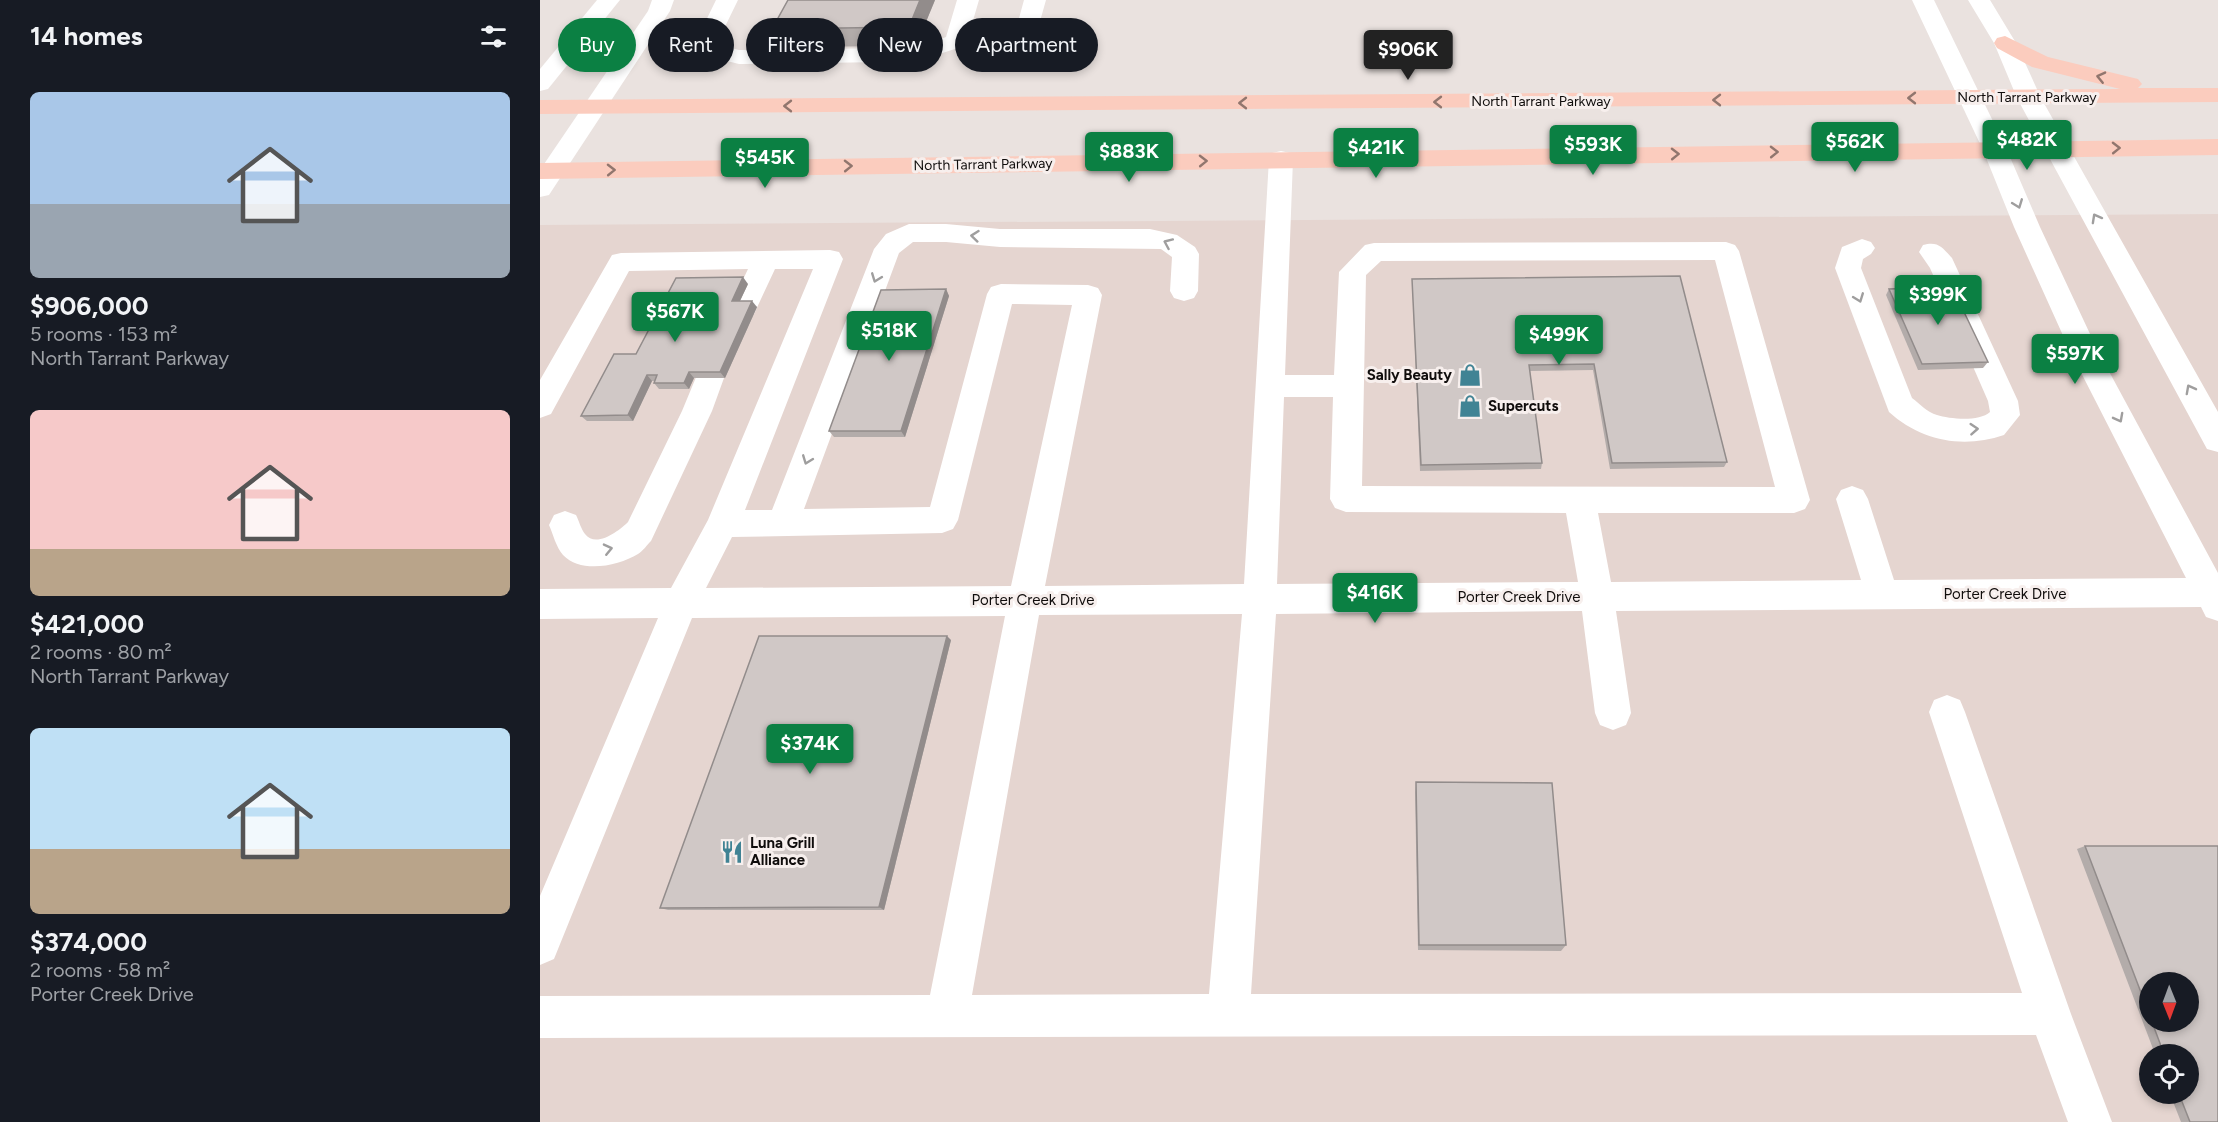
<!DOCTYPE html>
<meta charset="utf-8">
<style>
body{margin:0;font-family:Figtree,sans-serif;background:#20242c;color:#f1f3f6;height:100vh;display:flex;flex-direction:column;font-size:22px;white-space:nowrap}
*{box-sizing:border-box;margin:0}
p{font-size:20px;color:#9ea1a6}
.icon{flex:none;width:33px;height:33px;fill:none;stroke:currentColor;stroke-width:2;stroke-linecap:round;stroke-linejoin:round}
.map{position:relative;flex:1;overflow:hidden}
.details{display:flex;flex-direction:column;background:#171b24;width:540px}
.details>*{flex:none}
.hud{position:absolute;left:18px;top:18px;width:570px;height:54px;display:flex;gap:12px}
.needle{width:39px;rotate:179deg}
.tools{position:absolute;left:1599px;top:972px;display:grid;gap:12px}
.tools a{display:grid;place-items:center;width:60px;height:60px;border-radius:50%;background:#171b24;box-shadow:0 3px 9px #0003;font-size:30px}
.price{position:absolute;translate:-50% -51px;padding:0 14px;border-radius:6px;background:#0b8043;color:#fff;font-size:20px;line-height:39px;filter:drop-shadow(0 2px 3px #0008)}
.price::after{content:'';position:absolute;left:50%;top:36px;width:18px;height:14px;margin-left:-9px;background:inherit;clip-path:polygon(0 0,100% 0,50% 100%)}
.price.current{background:#222;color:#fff}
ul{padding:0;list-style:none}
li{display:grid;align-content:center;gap:12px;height:318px;padding:0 30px}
li span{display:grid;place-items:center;height:186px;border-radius:9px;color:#555}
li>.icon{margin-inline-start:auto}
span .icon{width:108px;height:108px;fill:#fffc;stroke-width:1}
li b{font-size:26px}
h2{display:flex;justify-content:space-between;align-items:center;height:72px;padding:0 30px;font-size:26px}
.tag{padding:0 21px;border-radius:27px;background:#171b24;box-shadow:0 3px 9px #0003;font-size:21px;line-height:54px}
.tag.current{background:#0b8043;color:#fff}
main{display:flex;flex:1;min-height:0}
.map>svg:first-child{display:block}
</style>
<main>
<section class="details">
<h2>14 homes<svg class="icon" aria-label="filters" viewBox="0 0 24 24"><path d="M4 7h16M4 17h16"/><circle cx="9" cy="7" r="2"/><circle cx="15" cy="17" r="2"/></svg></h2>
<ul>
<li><span style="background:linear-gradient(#a9c7e8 60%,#9aa5b1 0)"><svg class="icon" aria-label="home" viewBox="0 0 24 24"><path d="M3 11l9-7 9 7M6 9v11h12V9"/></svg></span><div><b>$906,000</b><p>5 rooms · 153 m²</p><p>North Tarrant Parkway</p></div></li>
<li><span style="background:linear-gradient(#f6c9c9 75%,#b9a48a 0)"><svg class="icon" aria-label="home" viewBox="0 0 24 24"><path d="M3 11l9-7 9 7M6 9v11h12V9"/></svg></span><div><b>$421,000</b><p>2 rooms · 80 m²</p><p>North Tarrant Parkway</p></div></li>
<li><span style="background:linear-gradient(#bfe0f5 65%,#b9a48a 0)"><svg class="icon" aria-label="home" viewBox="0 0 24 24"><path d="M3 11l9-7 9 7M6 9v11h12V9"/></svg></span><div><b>$374,000</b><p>2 rooms · 58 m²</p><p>Porter Creek Drive</p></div></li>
</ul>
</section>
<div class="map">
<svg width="1678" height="1122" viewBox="0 0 1678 1122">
<rect width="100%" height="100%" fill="#eae2df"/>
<path fill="#e5d5d0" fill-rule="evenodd" d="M1678,214V1122H0V225ZM1610,982H1648V1022H1610ZM1610,1054H1648V1094H1610Z"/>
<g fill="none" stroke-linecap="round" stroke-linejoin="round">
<g fill="#fff" fill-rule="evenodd">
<path d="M57,0H80L8,89L0,91V69Z"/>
<path d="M112,0H134L130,11L9,195L0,197V170L108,11Z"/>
<path d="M176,0H198L178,41L183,46L199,50L347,48L387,44L406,37L417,0H439L429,34L475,33L484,0H506L495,39L492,44L484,46L418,48L390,57L347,62L199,64L167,56L156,41Z"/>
<path d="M1372,0H1394L1467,150L1500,227L1558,351L1678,573V621L1666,617L1661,607L1076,611L1091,713L1086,725L1073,730L1060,725L1055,713L1042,611L736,614L711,994L1482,993L1389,712L1394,700L1407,695L1420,700L1425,712L1531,1014L1572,1122H1528L1496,1035L0,1038V996L390,995L465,616L152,618L14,959L0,965V896L118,618L0,619V589L131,588L168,520L273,269H235L214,314L204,317L194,314L190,307L208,269L89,271L11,414L0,418V380L72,255L81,253L290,250L299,252L303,259L205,510H232L334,249L346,234L369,224H406L460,229H610L637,235L655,247L659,254L658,291L654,298L644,301L634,298L630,291L632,257L621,249L460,247L406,242H373L359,253L264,509L390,507L447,294L451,287L461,284L548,285L558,288L562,295L505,586L704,584L729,159L732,153L741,151L750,153L753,159L745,375H794L799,272L825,245L834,243L1186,242L1195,245L1199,251L1270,500L1265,509L1254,513H1058L1071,582L1321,580L1296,499L1301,490L1312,486L1323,490L1328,499L1354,580L1646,578L1530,351L1474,227L1443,150ZM1175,260L1235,487L822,486L826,275L841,261ZM472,304L532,305L471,586L166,588L192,537L402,533L413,529L418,520ZM744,397H793L790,499L795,508L806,512L1026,513L1038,582L737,584ZM702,614L669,994L432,995L499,615Z"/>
<path d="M1428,0H1450L1476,43L1501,98L1678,412V452L1667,449L1477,98L1454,43Z"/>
<path d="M1322,239L1331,242L1335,248L1331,254L1323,259L1321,268L1372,398C1380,404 1387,412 1397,415C1410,419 1439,422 1450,412L1448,401L1390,268L1379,252L1383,245C1398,241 1402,247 1412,258L1478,401L1480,415L1464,435C1423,449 1381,441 1349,412L1295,268L1302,247Z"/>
<path d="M169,367L179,370L184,378L172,411L111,541C107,545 103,551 98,554C78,566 41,574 23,555C16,547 13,534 9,525L14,515L25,511L36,515C39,521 41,529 45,534C56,549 80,530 88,522L142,411L159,370Z"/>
</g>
<g fill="#fbccbe" fill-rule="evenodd">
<path d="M1465,36L1508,57L1598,79L1602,84L1598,88H1678V102L0,114V100L1580,89L1492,67L1457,48L1454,43L1457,38Z"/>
<path d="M1678,139V155L0,179V163Z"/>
</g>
</g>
<g fill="#b3acaa" fill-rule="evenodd">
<path d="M395,0L376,46L242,47L232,29Z"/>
<path d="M1140,276L1187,462L1184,467L1070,469L1053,370L990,371L1002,463L1001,469L880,471L872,279Z"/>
<path d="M208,284L200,301L217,307L185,378H154L149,389H119L114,383V381H112L93,421H47L41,416L96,354Z"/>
<path d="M406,289L409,296L365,437H294L289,431Z"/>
<path d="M1349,289L1448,362L1443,368L1378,370L1346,295Z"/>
<path d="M411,640L344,910H128L120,908Z"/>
<path d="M876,782L1026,945L1021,951L878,950L875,792Z"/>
<path d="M1545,846H1678V1122H1641L1630,1094H1648V1054H1615L1537,849ZM1610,982H1648V1022H1610Z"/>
</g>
<g fill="#928c8b">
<path d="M380,0H395L376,46L369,27Z"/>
<path d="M203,277L208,284L197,307L192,301Z"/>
<path d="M406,289L409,296L365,437L361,431Z"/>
<path d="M212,301L217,307L185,378L180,372Z"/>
<path d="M149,372L154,378L149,389L144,383Z"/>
<path d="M107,375L112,381L93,421L88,415Z"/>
<path d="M407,636L411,640L344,910L339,907Z"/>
</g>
<g fill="#d0c8c6" stroke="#928c8b" stroke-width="1.5">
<path d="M248,0H380L369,27L232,29Z"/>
<path d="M1140,276L1187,462L1072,463L1054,364L989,365L1002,463L881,465L872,279Z"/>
<path d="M203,277L192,301H212L180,372H149L144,383H114L117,375H107L88,415L41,416L74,354H96L136,278Z"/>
<path d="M1412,287L1448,362L1382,364L1349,289Z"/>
<path d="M406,289L361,431H289L341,290Z"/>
<path d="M219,636H407L339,907L120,908Z"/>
<path d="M876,782L1012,783L1026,945H879Z"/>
<path d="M1545,846H1678V1122H1650L1639,1094H1648V1054H1624L1612,1022H1648V982H1610V1016Z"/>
</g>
<defs><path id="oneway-chevron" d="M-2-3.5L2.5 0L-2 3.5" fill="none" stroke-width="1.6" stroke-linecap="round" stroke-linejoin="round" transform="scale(1.5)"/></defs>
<g stroke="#91766e">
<use href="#oneway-chevron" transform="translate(1561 77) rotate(-167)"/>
<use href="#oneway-chevron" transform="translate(1372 98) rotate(180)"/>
<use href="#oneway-chevron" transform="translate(1177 100) rotate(180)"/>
<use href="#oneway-chevron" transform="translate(898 102) rotate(180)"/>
<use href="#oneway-chevron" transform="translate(703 103) rotate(180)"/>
<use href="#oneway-chevron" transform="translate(248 106) rotate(180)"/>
<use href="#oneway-chevron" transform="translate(1576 148) rotate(-1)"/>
<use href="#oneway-chevron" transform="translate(1234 152) rotate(-1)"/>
<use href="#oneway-chevron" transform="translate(1135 154) rotate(-1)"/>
<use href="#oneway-chevron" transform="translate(663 161) rotate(-1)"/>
<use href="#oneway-chevron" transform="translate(308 166) rotate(-1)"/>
<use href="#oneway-chevron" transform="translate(71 170) rotate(-1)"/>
</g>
<g stroke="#9f9e9e">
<use href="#oneway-chevron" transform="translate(1478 204) rotate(69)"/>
<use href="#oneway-chevron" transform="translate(1556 218) rotate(-119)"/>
<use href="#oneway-chevron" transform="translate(435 236) rotate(-174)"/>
<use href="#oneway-chevron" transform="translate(628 243) rotate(-156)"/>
<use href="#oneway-chevron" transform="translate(336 278) rotate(111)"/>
<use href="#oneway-chevron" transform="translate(1319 298) rotate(69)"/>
<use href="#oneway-chevron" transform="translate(1650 389) rotate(-118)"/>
<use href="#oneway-chevron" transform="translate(1579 418) rotate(62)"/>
<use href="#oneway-chevron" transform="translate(1434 429) rotate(-4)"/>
<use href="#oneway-chevron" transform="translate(267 460) rotate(111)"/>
<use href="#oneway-chevron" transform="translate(68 549) rotate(-13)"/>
</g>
<defs>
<g id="shop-bare" transform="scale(1.8)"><path d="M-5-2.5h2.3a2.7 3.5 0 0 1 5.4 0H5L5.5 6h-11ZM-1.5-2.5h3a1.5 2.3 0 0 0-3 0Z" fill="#408394" stroke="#f7efed" stroke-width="2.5" paint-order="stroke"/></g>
<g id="restaurant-bare" transform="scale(1.8)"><path d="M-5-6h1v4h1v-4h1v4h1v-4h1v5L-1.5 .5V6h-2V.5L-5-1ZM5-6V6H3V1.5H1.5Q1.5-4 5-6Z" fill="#408394" stroke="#f7efed" stroke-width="2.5" paint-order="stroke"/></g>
</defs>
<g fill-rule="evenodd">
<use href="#shop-bare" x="930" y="375"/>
<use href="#shop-bare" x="930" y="406"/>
<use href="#restaurant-bare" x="192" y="852"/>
</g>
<g text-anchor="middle" stroke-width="6" stroke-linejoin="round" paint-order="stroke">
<g font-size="14" fill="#100d0c" stroke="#f7efed">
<text x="1487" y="102">North Tarrant Parkway</text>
<text x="1001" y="106">North Tarrant Parkway</text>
<text transform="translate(443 164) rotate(-1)" y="5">North Tarrant Parkway</text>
</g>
<g font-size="15" font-weight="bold" fill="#100d0c" stroke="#f7efed" text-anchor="start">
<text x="912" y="380" text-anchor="end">Sally Beauty</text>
<text x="948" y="411">Supercuts</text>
<text x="210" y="848">Luna Grill<tspan x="210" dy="17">Alliance</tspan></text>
</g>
<g font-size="15" fill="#100d0c" stroke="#f7efed">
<text x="1465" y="599">Porter Creek Drive</text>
<text x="979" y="602">Porter Creek Drive</text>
<text x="493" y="605">Porter Creek Drive</text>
</g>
</g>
</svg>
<div class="tools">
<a><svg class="needle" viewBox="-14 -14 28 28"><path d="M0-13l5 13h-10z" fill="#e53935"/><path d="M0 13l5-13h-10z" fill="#9ea1a6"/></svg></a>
<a><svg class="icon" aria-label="locate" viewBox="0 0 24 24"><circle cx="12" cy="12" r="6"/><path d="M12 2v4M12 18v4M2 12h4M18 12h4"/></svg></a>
</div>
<b class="price current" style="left:868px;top:81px">$906K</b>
<b class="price" style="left:1487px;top:171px">$482K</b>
<b class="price" style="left:1315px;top:173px">$562K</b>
<b class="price" style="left:1053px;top:176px">$593K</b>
<b class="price" style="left:836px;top:179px">$421K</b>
<b class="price" style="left:589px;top:183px">$883K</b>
<b class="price" style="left:225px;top:189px">$545K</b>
<b class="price" style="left:1398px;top:326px">$399K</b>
<b class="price" style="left:135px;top:343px">$567K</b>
<b class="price" style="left:349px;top:362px">$518K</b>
<b class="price" style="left:1019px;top:366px">$499K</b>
<b class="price" style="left:1535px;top:385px">$597K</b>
<b class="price" style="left:835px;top:624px">$416K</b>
<b class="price" style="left:270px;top:775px">$374K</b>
<div class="hud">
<a class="tag current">Buy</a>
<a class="tag">Rent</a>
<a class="tag">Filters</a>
<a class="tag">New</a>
<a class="tag">Apartment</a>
</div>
</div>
</main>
